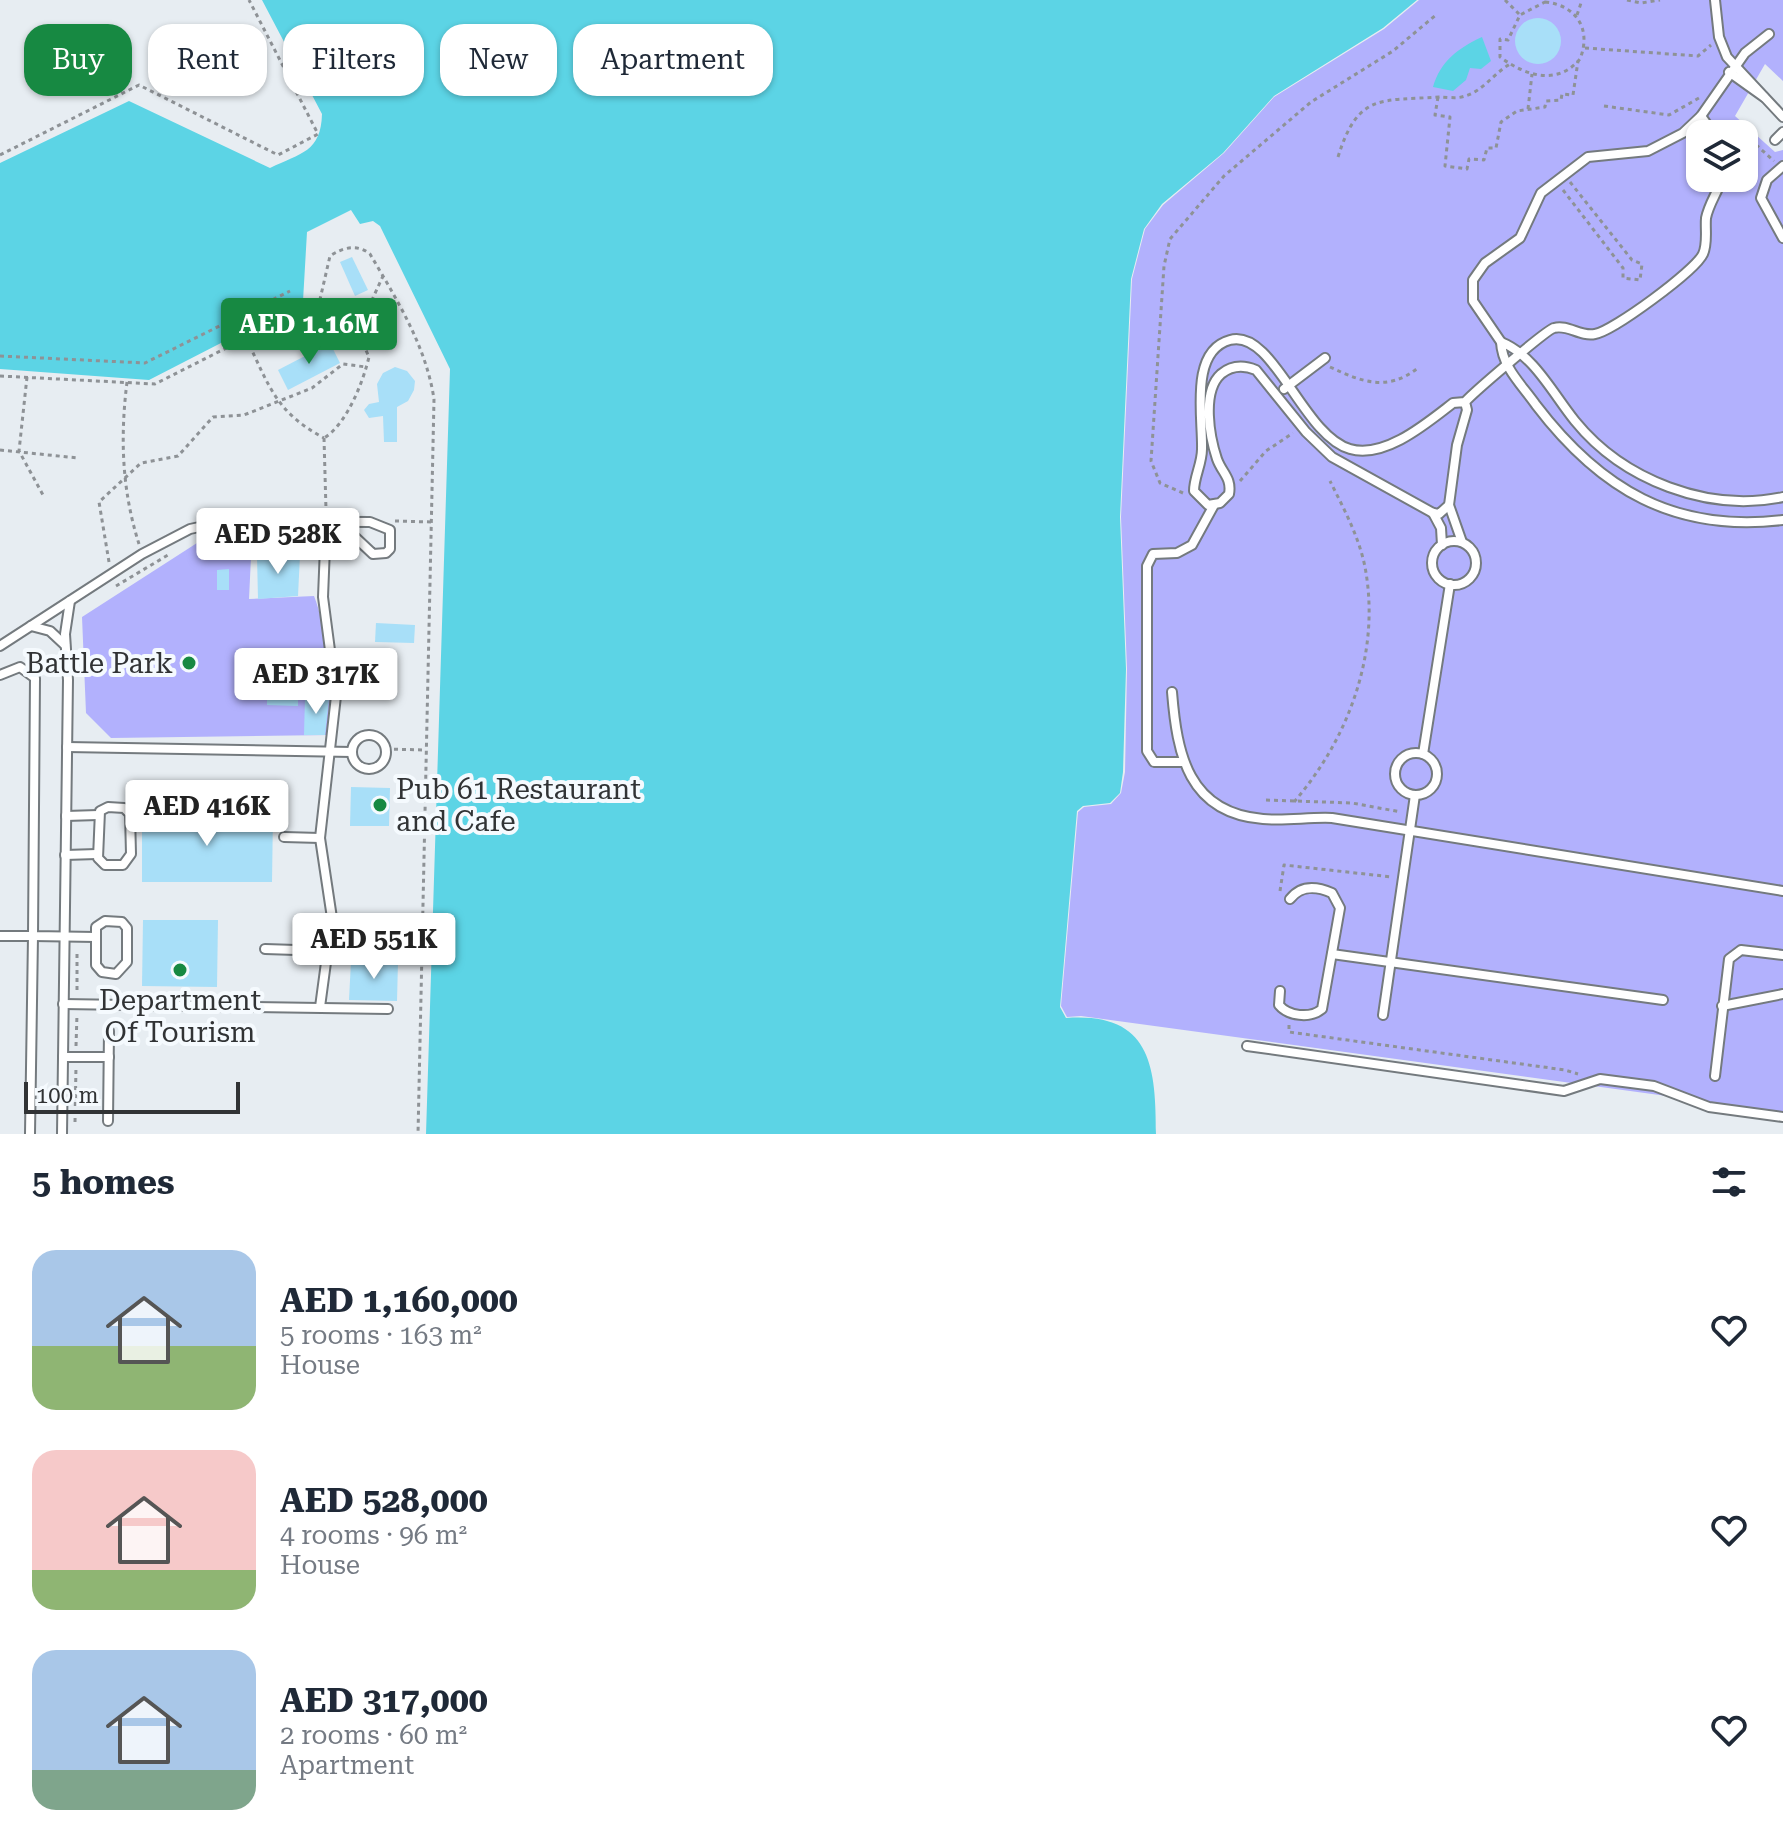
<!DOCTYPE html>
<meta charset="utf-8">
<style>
body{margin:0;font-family:"Roboto Serif",serif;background:#f6f6f7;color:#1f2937;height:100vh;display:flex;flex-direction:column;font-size:30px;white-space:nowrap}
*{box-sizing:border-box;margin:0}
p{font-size:26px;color:#747a83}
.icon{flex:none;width:44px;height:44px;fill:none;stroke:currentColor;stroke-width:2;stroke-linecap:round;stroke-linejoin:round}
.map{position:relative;height:1134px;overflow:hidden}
.side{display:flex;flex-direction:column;background:#fff;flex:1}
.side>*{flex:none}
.banner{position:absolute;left:24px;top:24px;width:800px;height:72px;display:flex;gap:16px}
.fabs{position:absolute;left:1686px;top:120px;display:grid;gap:16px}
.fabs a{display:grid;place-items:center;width:72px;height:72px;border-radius:16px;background:#fff;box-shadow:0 2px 6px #0004;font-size:40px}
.scale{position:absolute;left:24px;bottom:20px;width:216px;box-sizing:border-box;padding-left:8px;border:4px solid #313335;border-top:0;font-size:22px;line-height:28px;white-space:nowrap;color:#313335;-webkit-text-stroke:6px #f5fafe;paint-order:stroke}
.price{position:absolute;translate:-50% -68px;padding:0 18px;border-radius:8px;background:#fff;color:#222;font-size:26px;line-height:52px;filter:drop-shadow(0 2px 4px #0008)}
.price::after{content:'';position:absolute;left:50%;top:48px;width:24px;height:18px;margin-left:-12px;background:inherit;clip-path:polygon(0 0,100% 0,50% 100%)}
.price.on{background:#178942;color:#fff}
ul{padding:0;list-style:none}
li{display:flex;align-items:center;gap:24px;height:200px;padding:0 32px}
li span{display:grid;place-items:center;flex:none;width:224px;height:160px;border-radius:24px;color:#555}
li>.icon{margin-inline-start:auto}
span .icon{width:96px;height:96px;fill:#fffc;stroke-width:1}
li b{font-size:34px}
h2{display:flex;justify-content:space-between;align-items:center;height:96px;padding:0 32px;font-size:34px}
.pill{padding:0 28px;border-radius:24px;background:#fff;box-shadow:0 2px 6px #0004;font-size:28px;line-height:72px}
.pill.on{background:#178942;color:#fff}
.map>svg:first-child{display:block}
</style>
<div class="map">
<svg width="1783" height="1134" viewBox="0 0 1783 1134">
<rect width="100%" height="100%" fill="#e7edf2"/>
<g fill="#b2b1fd" fill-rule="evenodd">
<path d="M1419,0H1783V81L1765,64L1735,116L1775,152L1783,150V1112L1081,1016L1067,1017L1061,1006L1078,812L1084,807L1111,804L1121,793L1125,772L1127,669L1121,517L1132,279L1145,229L1163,205L1224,153L1274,97L1384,29ZM1700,134H1744V178H1700Z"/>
<path d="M252,536L249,599L314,596C328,631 332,696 330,735L111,738L86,713L82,617L197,543Z"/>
</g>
<g fill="#5cd4e5">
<path d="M262,0H1417L1383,28L1274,96L1223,153L1162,204L1144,229L1131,279L1120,517L1126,669L1123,772L1120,793L1110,803L1083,806L1077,811L1060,1007L1066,1018C1151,1012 1156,1066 1156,1134H426L450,369L380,226L373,221L360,224L351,210L307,232L303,301L149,380L0,369V163L129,101L270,168C301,153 321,152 322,114Z"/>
<path d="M1482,37L1491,61L1481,69L1470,68L1466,80L1453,91L1433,87C1440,62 1458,48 1482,37Z"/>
</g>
<g fill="#a8dff8">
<circle cx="1538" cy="41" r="23"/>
<path d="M352,257L368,290L355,296L340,262Z"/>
<path d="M330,343L340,363L288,390L278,370Z"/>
<path d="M395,367L407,371L415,381L414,390L408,401L397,407V442H384L383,416L369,418L364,410L369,404L379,402L377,384L383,373Z"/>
<path d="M271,555H300L298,596L258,599L257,556Z"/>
<path d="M229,569V590H217V570Z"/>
<path d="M376,623L415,625L414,643L375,642Z"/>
<path d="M267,693L298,694V706L267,705Z"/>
<path d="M305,697L329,698L325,735H304Z"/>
<path d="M351,787L390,788L389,826H350Z"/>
<path d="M142,814H273L272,882H142Z"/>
<path d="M143,920H218L217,987L142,986Z"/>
<path d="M351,961L398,962L397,1001L349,1000Z"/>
</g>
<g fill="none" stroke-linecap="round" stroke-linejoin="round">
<g stroke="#747a7e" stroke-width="12">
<g id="lane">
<path d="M1715,0L1719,37L1727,57L1783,117"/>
<path d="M1729,72L1764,97"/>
<path d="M1701,116L1714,134"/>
<path d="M1775,140L1783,132"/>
<path d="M1783,166L1767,180L1761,198L1783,238"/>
<path d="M1501,342L1473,301V280L1485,263L1520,238L1541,193L1588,157L1648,151L1683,133L1701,116L1745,53L1769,34"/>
<path d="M1284,389L1325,358"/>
<path d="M1465,402L1467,410L1457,445L1449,505L1439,514L1433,513L1332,457L1306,432L1256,370C1244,365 1232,365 1221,374C1201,392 1210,438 1217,459C1222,473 1232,478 1229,494L1220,503L1208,505L1194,491C1194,477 1202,464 1202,449C1203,418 1189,351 1230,340C1273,328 1303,436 1350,449C1385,459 1427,423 1453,403L1465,402C1473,393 1546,330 1554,328C1568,324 1580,337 1595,334C1613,331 1695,271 1703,254C1708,243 1705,230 1706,218C1709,203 1718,192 1722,178"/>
<path d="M1783,497C1708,513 1623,480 1575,421C1553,394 1534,355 1501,342C1502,367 1522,385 1536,405C1600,489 1674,533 1783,520"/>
<path d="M1449,505L1462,542"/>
<path d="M1433,513L1441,528L1442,545"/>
<circle cx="1454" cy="563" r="22"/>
<path d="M31,626L50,631L65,645"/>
<path d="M0,646L142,554L190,529L227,521L370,522L390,530V549L386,553L373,554L341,524"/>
<path d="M0,675L20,667L35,678L33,936L96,937"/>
<path d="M1172,692C1177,754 1188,813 1263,819C1286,821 1309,817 1332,818L1783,891"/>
<circle cx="369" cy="752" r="17"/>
<path d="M67,747L352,752"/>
<circle cx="1416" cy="774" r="21"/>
<path d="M1423,754L1450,584"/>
<path d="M1182,762H1154L1147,751V566L1153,554L1177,553L1192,545L1214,505"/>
<path d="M108,807L124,808L130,814L131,854L123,865H105L98,858L100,811Z"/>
<path d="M66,816L98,815"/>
<path d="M284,837L320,838"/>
<path d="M65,855L97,854"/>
<path d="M105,921L122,922L127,928V962L116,974L102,972L96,965V927Z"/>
<path d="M0,936H33L30,1134"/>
<path d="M265,949L327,951"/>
<path d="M1332,954L1663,1000"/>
<path d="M1280,991L1279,1005C1288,1016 1310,1019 1322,1009L1340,908L1332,893C1316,886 1301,885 1290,899"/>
<path d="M63,1004L388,1009"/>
<path d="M1722,1006L1783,994"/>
<path d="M320,1007L332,918L320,838L336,696L323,597L326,522"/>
<path d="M1383,1015L1415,795"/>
<path d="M1247,1046L1564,1091L1600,1079L1654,1086L1709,1107L1783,1117"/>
<path d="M63,1057H109"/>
<path d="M1715,1076L1729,959L1741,950L1783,955"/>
<path d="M108,1121L109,1031"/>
<path d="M62,1134L68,680L65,634L70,601"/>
</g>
</g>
<g stroke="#8e9296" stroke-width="3" stroke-dasharray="4 4" stroke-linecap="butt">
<path d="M1505,0L1519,14"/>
<path d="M1627,0L1641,3L1660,0"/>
<path d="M1545,2C1576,5 1592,29 1580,59C1557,86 1526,76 1500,57V39L1508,40L1520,15Z"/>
<path d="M1577,15L1582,0"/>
<path d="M1585,48L1698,56L1711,45"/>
<path d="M1438,97L1435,115L1450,117L1445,166L1467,169L1469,159L1484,160L1487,148H1496L1501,122L1517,111L1545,107L1546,101L1561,100L1562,94L1573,95L1578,61"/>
<path d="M1604,106L1669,115L1699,98"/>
<path d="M1528,109L1532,74"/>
<path d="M1744,134L1774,161"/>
<path d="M0,155L139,85L278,155L318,134L249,0"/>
<path d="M1338,157C1358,93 1380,101 1439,97C1447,97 1458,99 1465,96C1483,91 1493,74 1510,64"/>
<path d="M1563,190L1623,268V278L1640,280L1642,264L1632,260L1570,182"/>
<path d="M318,308L330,256C343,247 358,244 370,254C397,300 426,346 434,399L418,1134"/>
<path d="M355,337L383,276"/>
<path d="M246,338C269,385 275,412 324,438"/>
<path d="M0,356L145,363L290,291"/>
<path d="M1330,367C1362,382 1387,392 1418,368"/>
<path d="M0,376L155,384L246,338L318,308L364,346L369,357C363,382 347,424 324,438"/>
<path d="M27,377L19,451L43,495"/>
<path d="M127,382C120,438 122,491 139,544"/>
<path d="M324,438L326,510"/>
<path d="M0,450L78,458"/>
<path d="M1240,481L1266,451L1293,433"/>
<path d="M1183,493L1160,483L1151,461L1164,266L1170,239L1224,176L1311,102L1393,51L1437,14"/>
<path d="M395,521L432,522"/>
<path d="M109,562L99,502L141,463L178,456L213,417L244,415L312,388L343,364L366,367"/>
<path d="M116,586L168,555"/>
<path d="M386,749L426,750"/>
<path d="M1266,800L1352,803L1401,812"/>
<path d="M1294,802C1349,738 1381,652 1365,567C1359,537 1344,509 1330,481"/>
<path d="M1280,891L1284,865L1392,877"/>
<path d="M77,954V994"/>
<path d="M1289,1025V1032L1565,1070L1578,1074"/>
<path d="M76,1046L77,1014"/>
<path d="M75,1122L76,1066"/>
</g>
<use href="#lane" stroke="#fff" stroke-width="8"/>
</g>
<g fill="#178942" stroke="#f5fafe" stroke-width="3">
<circle cx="189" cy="663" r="8"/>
<circle cx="380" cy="805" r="8"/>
<circle cx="180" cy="970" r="8"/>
</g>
<g text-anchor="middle" stroke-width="8" stroke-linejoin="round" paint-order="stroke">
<g font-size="28" fill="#313335" stroke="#f5fafe" text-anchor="end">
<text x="173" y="673">Battle Park</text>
<text x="396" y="799" text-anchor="start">Pub 61 Restaurant<tspan x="396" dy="32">and Cafe</tspan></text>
<text x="180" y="1010" text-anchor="middle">Department<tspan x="180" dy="32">Of Tourism</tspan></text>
</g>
</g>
</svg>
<div class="fabs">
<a><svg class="icon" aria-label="layers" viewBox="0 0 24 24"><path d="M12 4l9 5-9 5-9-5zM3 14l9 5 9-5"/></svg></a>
</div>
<div class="scale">100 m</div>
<b class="price on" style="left:309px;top:366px">AED 1.16M</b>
<b class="price" style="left:278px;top:576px">AED 528K</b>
<b class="price" style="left:316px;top:716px">AED 317K</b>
<b class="price" style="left:207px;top:848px">AED 416K</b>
<b class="price" style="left:374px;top:981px">AED 551K</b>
<div class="banner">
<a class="pill on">Buy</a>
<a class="pill">Rent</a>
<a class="pill">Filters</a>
<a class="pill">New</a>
<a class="pill">Apartment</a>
</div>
</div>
<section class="side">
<h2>5 homes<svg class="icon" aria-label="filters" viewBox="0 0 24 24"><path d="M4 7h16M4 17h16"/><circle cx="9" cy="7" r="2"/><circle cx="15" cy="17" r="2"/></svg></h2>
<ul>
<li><span style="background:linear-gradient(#a9c7e8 60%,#8fb573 0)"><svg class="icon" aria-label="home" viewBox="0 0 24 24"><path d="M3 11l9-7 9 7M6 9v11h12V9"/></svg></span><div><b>AED 1,160,000</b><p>5 rooms · 163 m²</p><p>House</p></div><svg class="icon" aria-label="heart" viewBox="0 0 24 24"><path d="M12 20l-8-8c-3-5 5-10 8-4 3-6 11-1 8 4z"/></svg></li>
<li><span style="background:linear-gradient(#f6c9c9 75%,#8fb573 0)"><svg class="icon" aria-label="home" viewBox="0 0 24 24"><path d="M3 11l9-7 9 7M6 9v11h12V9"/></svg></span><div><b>AED 528,000</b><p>4 rooms · 96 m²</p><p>House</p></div><svg class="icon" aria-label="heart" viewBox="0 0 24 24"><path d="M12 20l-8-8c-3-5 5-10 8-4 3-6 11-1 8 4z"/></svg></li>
<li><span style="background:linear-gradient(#a9c7e8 75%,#7fa58c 0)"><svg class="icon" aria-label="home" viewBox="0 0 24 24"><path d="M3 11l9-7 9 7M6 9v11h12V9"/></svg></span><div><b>AED 317,000</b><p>2 rooms · 60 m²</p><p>Apartment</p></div><svg class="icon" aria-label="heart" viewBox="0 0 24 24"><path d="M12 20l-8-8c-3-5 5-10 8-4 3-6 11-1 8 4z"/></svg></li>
</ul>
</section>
